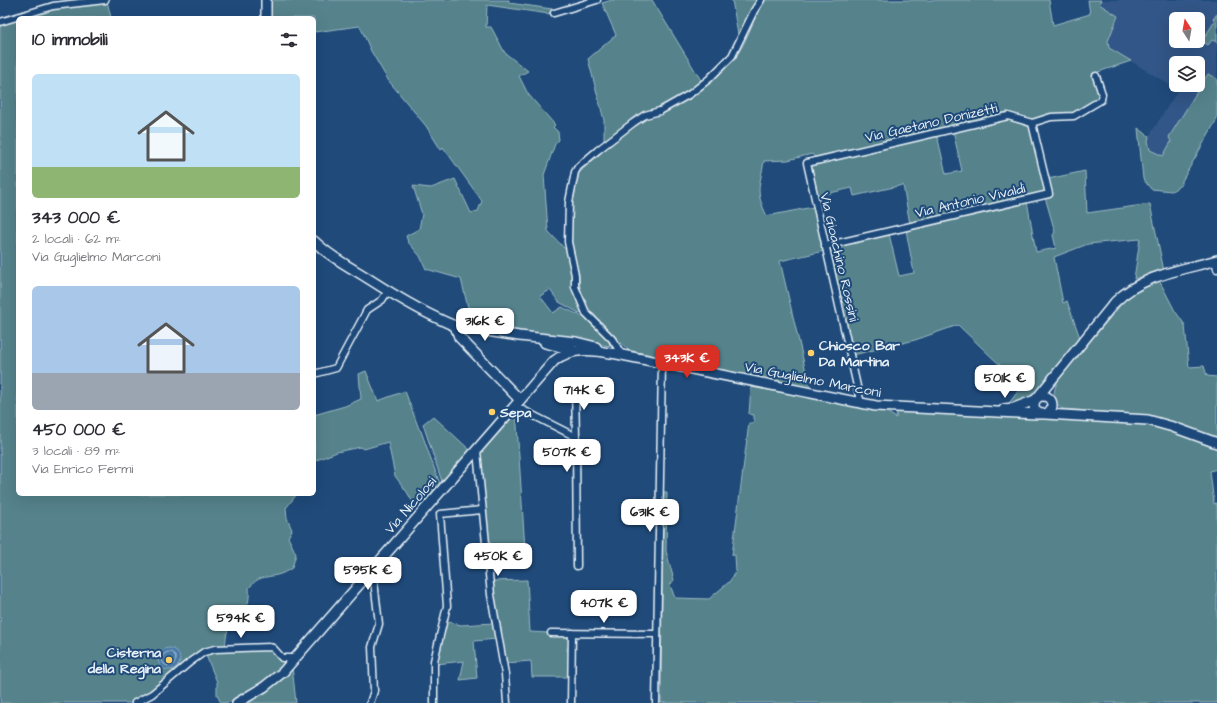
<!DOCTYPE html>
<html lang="it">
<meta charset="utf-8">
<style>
body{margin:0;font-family:"Architects Daughter",sans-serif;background:#f7f7f7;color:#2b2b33;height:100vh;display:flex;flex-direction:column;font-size:15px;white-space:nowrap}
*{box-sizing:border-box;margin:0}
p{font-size:13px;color:#7c7c81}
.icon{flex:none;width:22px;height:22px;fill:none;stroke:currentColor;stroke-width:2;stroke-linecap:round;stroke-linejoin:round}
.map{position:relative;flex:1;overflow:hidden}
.details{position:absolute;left:16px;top:16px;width:300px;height:480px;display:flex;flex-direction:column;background:#fff;border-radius:6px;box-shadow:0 4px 16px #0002}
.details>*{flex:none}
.needle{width:26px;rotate:349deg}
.fabs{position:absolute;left:1169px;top:12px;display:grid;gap:8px}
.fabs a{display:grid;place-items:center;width:36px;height:36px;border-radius:6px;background:#fff;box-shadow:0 4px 16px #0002;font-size:20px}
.price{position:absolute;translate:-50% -34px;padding:0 9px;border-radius:8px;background:#fff;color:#222;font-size:13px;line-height:26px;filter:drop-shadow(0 1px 2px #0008)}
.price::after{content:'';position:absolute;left:50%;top:24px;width:12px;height:9px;margin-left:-6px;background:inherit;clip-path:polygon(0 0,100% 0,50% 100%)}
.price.current{background:#d93025;color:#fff}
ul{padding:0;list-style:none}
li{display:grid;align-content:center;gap:8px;height:212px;padding:0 16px}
li span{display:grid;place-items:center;height:124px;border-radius:6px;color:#555}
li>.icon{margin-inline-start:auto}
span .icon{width:72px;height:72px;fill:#fffc;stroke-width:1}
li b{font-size:17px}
h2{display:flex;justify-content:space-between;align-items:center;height:48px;padding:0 16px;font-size:17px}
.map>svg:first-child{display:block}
</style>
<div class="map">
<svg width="1217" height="703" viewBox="0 0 1217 703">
<rect width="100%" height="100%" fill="#1f4a7a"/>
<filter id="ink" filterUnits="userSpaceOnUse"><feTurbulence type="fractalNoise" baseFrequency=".025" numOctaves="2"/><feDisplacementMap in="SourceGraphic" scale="8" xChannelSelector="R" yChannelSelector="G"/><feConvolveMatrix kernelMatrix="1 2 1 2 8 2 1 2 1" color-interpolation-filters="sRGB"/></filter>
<g filter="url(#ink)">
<path fill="#305687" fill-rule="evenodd" d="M1101,0H1217V14L1213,19L1215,20L1212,39L1217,42V79L1208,74L1163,157L1149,150L1148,141L1149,136L1178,90L1109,48L1108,41L1118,16L1099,4ZM1176,19H1198V41H1176ZM1176,63H1198V85H1176Z"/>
<g fill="#54828b" stroke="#9ebac2">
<path d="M270,0H509V3L552,9L549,14L487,5L486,27H491L505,53L528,71L519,76L528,94L555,125L553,127L558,132L559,140L555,144L544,175L548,231L566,250L574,275L572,288L583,311L579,313L559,302L550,290L540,296L553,313L562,307C580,316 606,324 610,346L472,324L461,279L426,269L420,256L408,242L406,236L419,229L422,214L413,186L431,188L455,179L471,213L478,211L482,201L443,147L441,150L426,126L388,80L371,51L360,26L314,32V18H271Z"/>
<path d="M612,0H652L702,82L672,102L635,116L604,142V120L588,59L616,35L602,3Z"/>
<path d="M732,0H759L739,40Z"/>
<path d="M764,0H1049L1053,25L1090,14L1088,0H1101L1099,4L1118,16L1108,41L1109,48L1131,61L1092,74L1099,94L1098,99L1073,114L1031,121L1006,113L816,159L812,154L788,160L764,161C760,187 754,190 767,216L813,207L824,251L780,261L810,389L628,350L586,306L580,287L579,276L570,242L572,203L579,173L614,141L643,119L674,107L686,99L687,101L690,99L691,96C709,83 730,67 742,47C750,32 755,15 764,0Z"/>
<path d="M107,1L111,18H18V494H297L286,508L287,518L292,530L288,537L296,554L292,568C287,571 282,574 277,575C264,578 258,576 249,588C250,599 248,609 240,618C237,621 233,622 230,626C226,632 226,640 225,647L212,648L132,703H0V23L54,7Z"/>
<path d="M1217,14V42L1212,40L1208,45L1202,41L1215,21L1213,19Z"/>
<path d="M1208,74L1217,79V119L1182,181V184L1172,191L1151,189L1143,179L1138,128L1149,136L1148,141L1150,150L1163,156L1171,142L1169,137Z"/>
<path d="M1007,119L1032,128L1045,189L1044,193L910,224L903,185L854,196L852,188L817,196L811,169V166L814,164L937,135L946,174L962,171L953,131Z"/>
<path d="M1085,171L1087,213L1150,204L1164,271L1134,279L1140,239L1088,244L1054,257L1063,303L1067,301L1080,338L1036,391L1027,399L1007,406L1022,386L958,325L915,340L853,355L827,248L889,234L899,276L914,273L906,230L1027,201L1036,252L1056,248L1053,235L1055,232L1045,197L1048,179Z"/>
<path d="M1159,280L1175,311L1185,325L1189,367L1204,366L1207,376L1217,377V438L1174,423L1146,415L1063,409C1049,403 1054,389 1059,378L1125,300L1139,289Z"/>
<path d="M366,371L378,401L405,391L419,429L421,431L441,487L419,513L407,492L395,476L388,442L364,449L361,447L337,452L314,461V415L345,406L361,399L359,374Z"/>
<path d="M751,387L886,411L896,418L897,412L1131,422L1145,424L1170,431L1217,447V469L1210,471L1214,504L1217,503V703H661L663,492H667L666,551L674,580L670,585L675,598L709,599L729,582L736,572L735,555H732L749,423H754V415L749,414Z"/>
<path d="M516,410L526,565H490L480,454V451Z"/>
<path d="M433,416L472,452L443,485L423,424Z"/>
<path d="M527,580L530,632L548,633V635L569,636V647L567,648V651L569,652V677H532L531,661L506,663L492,581Z"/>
<path d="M445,621L461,625L494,623L497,639L474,641L477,678L460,680L464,661L436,664L440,638Z"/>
<path d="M268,648L291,659C272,675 248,703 221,703L217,695V682L205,653L215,651L227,652L239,649Z"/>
<path d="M292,666L296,703H243Z"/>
</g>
<circle fill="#4778a4" stroke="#87a8c6" cx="169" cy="659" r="11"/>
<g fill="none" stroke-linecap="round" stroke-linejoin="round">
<circle stroke="#a8c1d6" stroke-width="1" cx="169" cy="659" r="7"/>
<g stroke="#e8f1f8" stroke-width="9">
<g id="street">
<path d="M554,13L597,0"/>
<path d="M0,22L53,6L105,0"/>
<path d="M825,246L1049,194L1032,123"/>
<path d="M1215,260L1217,269"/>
<path d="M622,355L612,339L586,313L575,287V275L568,242L569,202L575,172L578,167L598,150L633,123L645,115L660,111L690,94L709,79L732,56L754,11L761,0"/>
<path d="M314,374L336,368L367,310L382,300L388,291"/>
<path d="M575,387L576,437"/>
<path d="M861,404L807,163L1008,116L1032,123L1051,117L1074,116L1101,100L1102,94L1096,76"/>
<path d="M515,406L576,437L577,566"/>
<path d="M477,451L491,595L505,674L507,703"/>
<path d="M551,633L657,634"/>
<path d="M135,703L152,694L190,662L204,652L215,649L270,647L273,648L282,658H296"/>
<path d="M370,703L374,691L372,647L379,624L374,581L371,571"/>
<path d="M434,703V661L447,606L440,514L482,510"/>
<path d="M571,703L572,633"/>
<path d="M656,703L662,364"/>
</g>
</g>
<g stroke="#e8f1f8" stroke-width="12">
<g id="secondary">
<path d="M266,0V18"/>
<path d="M314,241C330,257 350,267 369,279C397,297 425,314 455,326L459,337L520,400"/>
<path d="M455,326L519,336L576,342L596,347"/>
<path d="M545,343L576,351"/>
<circle cx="1043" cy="405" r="9"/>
<path d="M1037,398L1115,302C1142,275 1181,270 1217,260"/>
<path d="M1004,409L1014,408L1035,400"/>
<path d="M1046,414L1148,420L1173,427L1217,443"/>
<path d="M237,703L264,687L283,672L554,361C574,345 598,351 622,355L876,406L1039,414"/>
</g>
</g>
<use href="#street" stroke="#1f4a7a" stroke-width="6"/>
<use href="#secondary" stroke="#1f4a7a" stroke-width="9"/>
</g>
</g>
<g fill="#ffd166" stroke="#1f4a7a" stroke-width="1.5">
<circle cx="811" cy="353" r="4"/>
<circle cx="492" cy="412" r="4"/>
<circle cx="169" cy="660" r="4"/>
</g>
<g text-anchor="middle" stroke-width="4" stroke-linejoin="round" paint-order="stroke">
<g font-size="14" fill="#e8f1f8" stroke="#1f4a7a">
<text transform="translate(931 122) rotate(-13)" y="5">Via Gaetano Donizetti</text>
<text transform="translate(970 200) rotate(-13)" y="5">Via Antonio Vivaldi</text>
<text transform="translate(840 257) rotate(77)" y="5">Via Gioachino Rossini</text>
<text transform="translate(813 379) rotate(11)" y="5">Via Guglielmo Marconi</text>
<text transform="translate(410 505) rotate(-49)" y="5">Via Nicolosi</text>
</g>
<g font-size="14" font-weight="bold" fill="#e8f1f8" stroke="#1f4a7a" text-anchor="start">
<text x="819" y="350">Chiosco Bar<tspan x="819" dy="16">Da Martina</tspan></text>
<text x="500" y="417">Sepa</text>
<text x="161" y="657" text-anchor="end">Cisterna<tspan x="161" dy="16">della Regina</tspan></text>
</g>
</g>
</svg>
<div class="fabs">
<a><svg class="needle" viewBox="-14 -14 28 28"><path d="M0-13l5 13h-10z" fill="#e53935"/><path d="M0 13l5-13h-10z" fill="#7c7c81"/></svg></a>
<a><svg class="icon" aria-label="layers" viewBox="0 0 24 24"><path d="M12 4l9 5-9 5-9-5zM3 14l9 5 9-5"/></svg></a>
</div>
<b class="price" style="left:485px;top:342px">316K €</b>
<b class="price current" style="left:687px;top:379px">343K €</b>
<b class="price" style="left:1005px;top:399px">501K €</b>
<b class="price" style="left:584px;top:411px">714K €</b>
<b class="price" style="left:567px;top:473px">507K €</b>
<b class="price" style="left:650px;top:533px">631K €</b>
<b class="price" style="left:498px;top:577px">450K €</b>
<b class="price" style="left:368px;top:591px">595K €</b>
<b class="price" style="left:604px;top:624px">407K €</b>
<b class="price" style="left:241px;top:639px">594K €</b>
<section class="details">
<h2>10 immobili<svg class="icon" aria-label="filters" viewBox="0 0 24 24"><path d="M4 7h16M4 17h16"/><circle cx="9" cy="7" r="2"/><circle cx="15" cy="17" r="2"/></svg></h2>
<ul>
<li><span style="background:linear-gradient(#bfe0f5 75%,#8fb573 0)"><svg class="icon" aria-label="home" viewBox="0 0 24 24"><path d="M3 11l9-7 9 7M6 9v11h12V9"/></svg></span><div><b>343 000 €</b><p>2 locali · 62 m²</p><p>Via Guglielmo Marconi</p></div></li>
<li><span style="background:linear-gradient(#a9c7e8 70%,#9aa5b1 0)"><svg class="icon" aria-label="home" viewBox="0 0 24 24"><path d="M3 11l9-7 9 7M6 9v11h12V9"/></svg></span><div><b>450 000 €</b><p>3 locali · 89 m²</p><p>Via Enrico Fermi</p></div></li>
</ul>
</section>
</div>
